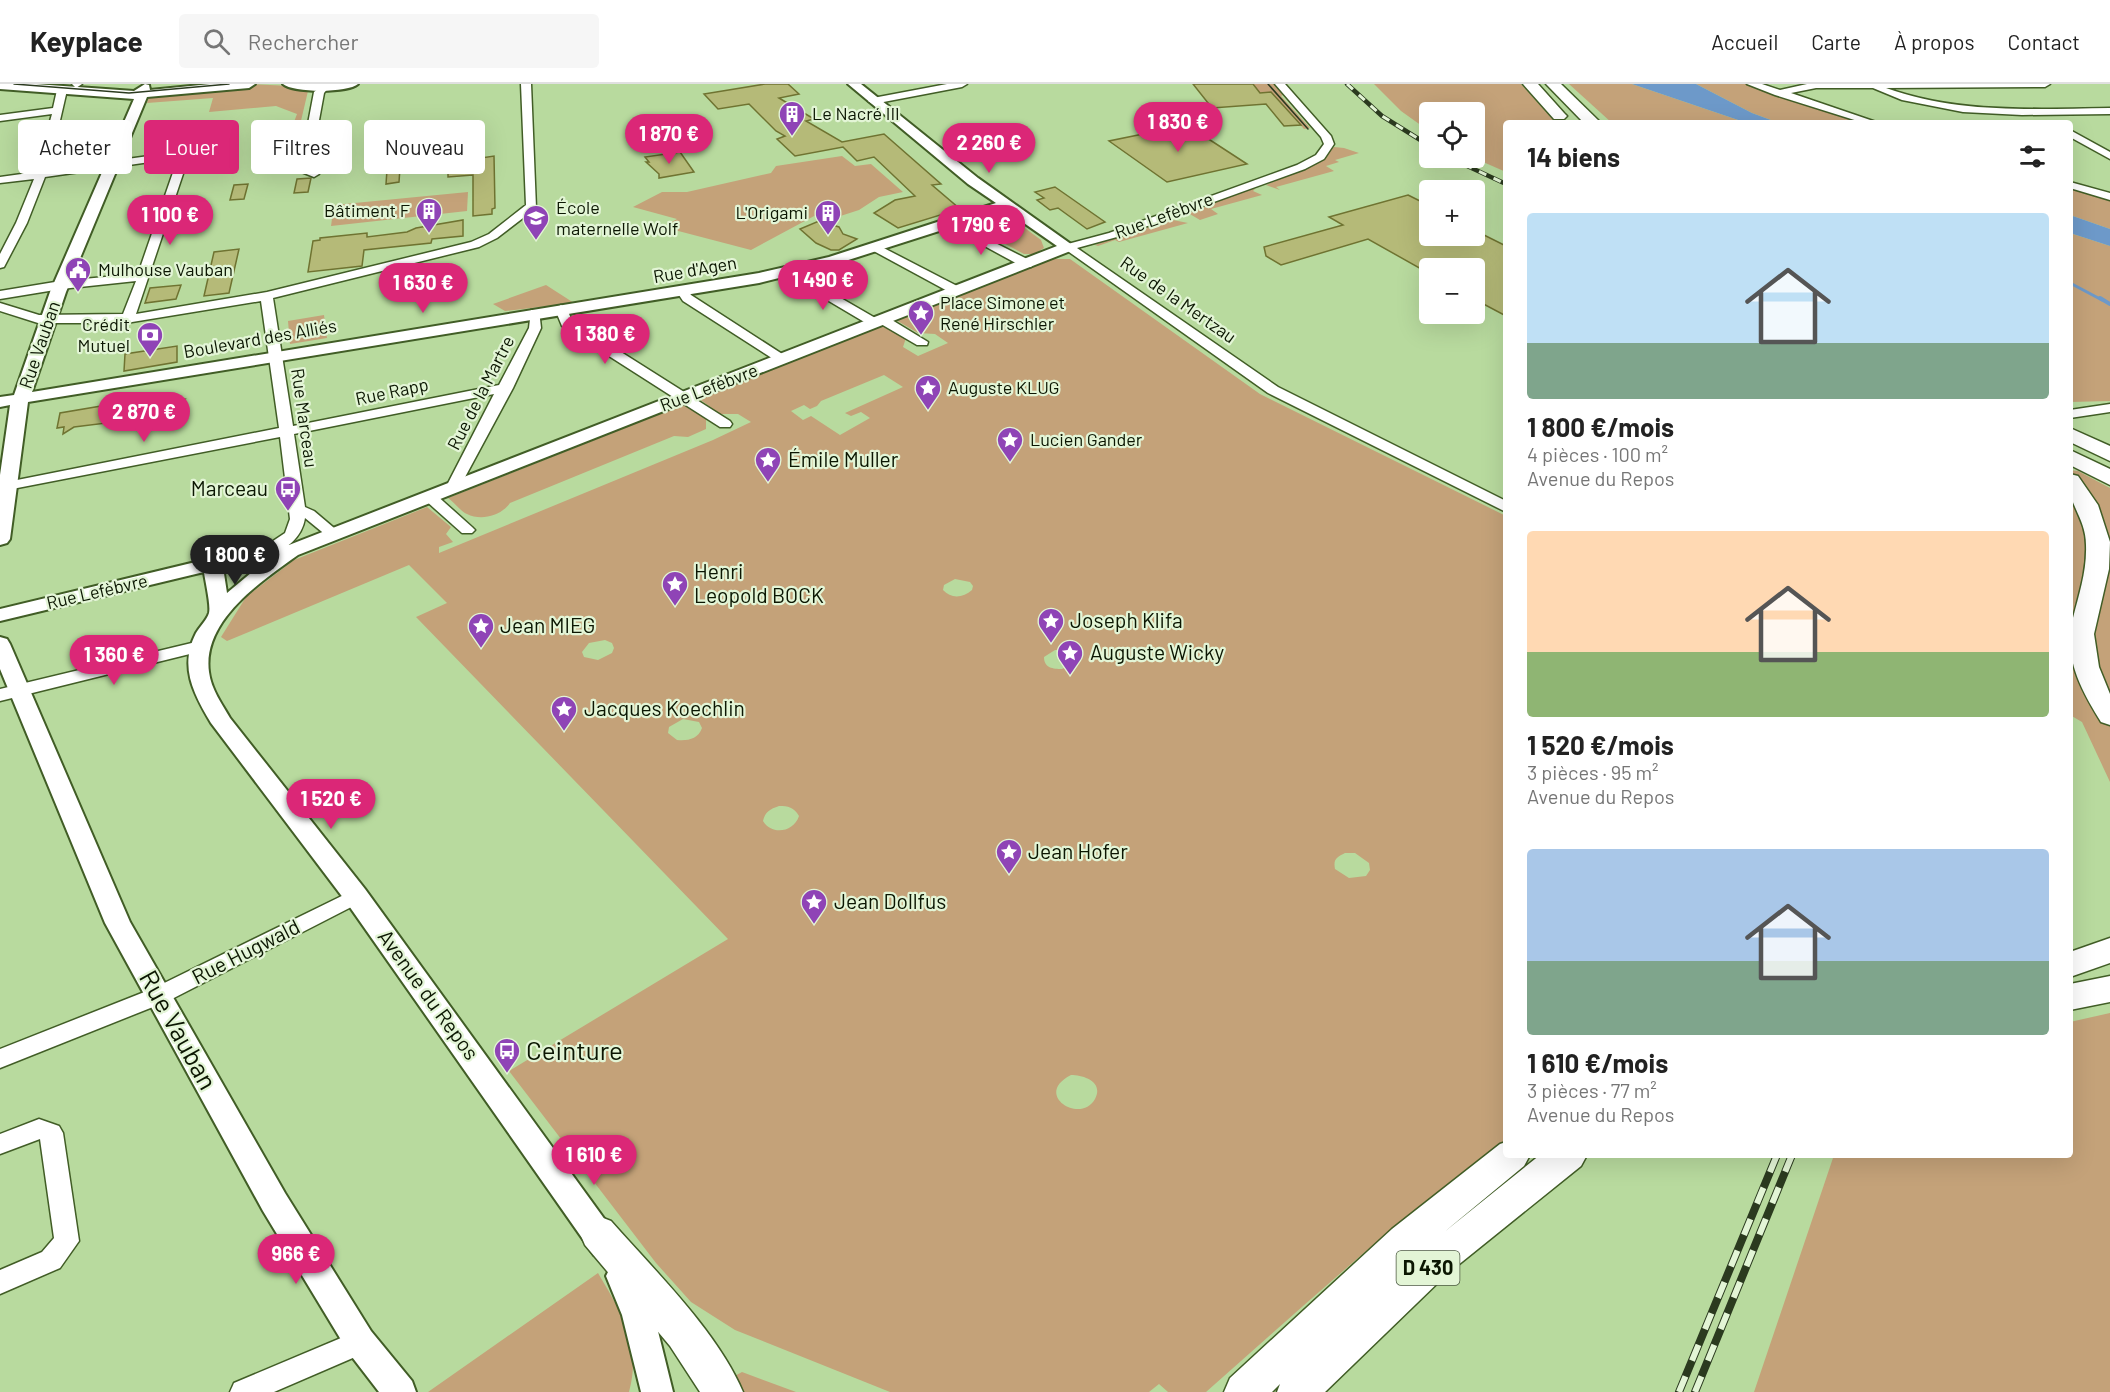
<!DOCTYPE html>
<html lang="fr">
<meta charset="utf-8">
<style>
body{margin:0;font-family:Barlow,sans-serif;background:#f6f6f6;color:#222;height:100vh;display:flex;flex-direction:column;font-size:22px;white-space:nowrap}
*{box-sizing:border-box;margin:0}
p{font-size:20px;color:#767676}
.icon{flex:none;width:33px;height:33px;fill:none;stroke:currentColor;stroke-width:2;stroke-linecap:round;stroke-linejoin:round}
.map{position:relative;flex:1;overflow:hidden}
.drawer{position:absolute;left:1503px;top:36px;width:570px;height:1038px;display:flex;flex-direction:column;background:#fff;border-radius:6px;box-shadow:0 6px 24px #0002}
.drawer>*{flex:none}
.top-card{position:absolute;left:18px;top:36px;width:570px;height:54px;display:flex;gap:12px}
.controls{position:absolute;left:1419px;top:18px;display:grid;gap:12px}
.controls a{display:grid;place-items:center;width:66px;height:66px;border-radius:6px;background:#fff;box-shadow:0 6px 24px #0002;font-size:30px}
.price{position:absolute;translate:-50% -51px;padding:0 14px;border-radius:21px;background:#db2777;color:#fff;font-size:20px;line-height:39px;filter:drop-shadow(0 2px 3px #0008)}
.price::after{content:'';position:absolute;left:50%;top:36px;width:18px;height:14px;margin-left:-9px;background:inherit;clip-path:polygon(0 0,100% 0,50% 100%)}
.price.on{background:#222;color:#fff}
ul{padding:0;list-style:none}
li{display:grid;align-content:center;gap:12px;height:318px;padding:0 24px}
li span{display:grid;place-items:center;height:186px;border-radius:6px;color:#555}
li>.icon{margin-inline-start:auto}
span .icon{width:108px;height:108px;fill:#fffc;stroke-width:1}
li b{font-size:26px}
h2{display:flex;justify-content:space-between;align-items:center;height:72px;padding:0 24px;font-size:26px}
.pill{padding:0 21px;border-radius:6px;background:#fff;box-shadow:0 6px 24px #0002;font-size:21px;line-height:54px}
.pill.on{background:#db2777;color:#fff}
header{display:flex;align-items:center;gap:36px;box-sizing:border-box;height:84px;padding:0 30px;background:#fff;border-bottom:2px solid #e0e0e0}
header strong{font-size:28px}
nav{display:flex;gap:33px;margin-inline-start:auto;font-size:21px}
.search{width:420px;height:54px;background:#f6f6f6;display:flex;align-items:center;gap:15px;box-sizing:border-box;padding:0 21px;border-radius:6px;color:#767676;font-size:22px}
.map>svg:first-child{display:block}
</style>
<header>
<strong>Keyplace</strong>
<div class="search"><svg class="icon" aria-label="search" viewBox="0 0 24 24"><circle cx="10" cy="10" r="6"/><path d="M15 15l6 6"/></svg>Rechercher</div>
<nav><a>Accueil</a><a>Carte</a><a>À propos</a><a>Contact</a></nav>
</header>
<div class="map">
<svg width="2110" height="1308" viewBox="0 0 2110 1308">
<rect width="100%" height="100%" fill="#b8da9e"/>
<g fill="#c4a279" fill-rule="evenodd">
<path d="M249,0L291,2L308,7L300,41L280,39L294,38L297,30L276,22L209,28L213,14L147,19L150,10Z"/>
<path d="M1253,0H1274L1283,11L1281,12L1310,44L1304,45L1271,8L1260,9Z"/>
<path d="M1374,0H1521L1556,39H1506V88L1474,74V28H1430L1429,47L1401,27Z"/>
<path d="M1569,0H1632L1747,39H1612Z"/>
<path d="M1696,0H1746L1866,39H1779L1752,29Z"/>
<path d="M1334,63L1344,64L1359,69L1335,76L1339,78L1326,82L1334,87L1276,103L1280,106L1266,101L1318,78Z"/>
<path d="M842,72L855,82L871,80L903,108L879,113L859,126L825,137L816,131L751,166L663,143L677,135L633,123L662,108H687L771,89L776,82Z"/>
<path d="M2070,103L2110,116V145L2070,131Z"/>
<path d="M1249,105H1255L1253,107L1262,111L1211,125L1218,130L1200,136L1188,129Z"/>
<path d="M468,108L467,127L331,142L334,121Z"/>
<path d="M1006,130L1041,156L1044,164L1034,170H1024L970,141Z"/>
<path d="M1168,135L1188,139L1119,158L1115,156L1098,162L1095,161Z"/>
<path d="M2070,149L2110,162V317L2070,318Z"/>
<path d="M1051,175H1070L1260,310L1506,432V1057C1400,1132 1304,1222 1206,1308H1168L1159,1300L1149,1308H890L735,1246L691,1218L656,1179L509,987L728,855L416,533L447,519L409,481L227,557L221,553L246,513L294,476L427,423L451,443L446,450L453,458L439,463V469L713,356L751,338L738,330H720L698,314L884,241L906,254L903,263L918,272L948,259L935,250L918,249L896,236ZM884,291L903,303L845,329L851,332L861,328L870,334L840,351L811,332L803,336L791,327L804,321L810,325L817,322L821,317ZM955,495L970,498L973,502L972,506C963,514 951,515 943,506L944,501ZM605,556L612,559L614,564L612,569L598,576L584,573L582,568L589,559ZM1055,566H1063L1074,573V579L1062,585C1053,585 1044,584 1044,573ZM683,635L699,638L702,644C698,655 688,657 677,656L668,649L669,643ZM779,722C788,722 794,723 799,732C794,748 772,752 763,737C765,728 770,725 779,722ZM1345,769H1355L1369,779L1370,786L1366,792L1349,794L1335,785C1333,775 1337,773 1345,769ZM1071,991C1084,991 1104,998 1095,1015C1081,1041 1032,1011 1071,991Z"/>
<path d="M546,201L574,219L505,227L493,220Z"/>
<path d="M324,231L327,254L290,260L288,237Z"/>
<path d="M685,320L706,335V345L688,353L674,352L510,419C501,432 481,437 467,430C460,427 454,418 448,414Z"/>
<path d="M2070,386L2078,387L2110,404V698L2082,638L2070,631Z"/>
<path d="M2110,929V1308H1754L1834,1071H2070V938Z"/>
<path d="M598,1189C622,1230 642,1259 629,1308H428Z"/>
<path d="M742,1288L796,1308H741L731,1294Z"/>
</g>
<g fill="#6d99c9">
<path d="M1632,0H1696L1752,29L1779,39H1747Z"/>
<path d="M2070,131L2110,145V162L2070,149Z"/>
</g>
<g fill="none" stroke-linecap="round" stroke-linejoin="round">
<path stroke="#6d99c9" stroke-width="3" d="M2070,199L2102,216"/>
<path stroke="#6d99c9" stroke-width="4" d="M2100,214L2110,220"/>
</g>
<g fill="#b5ba78" stroke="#6f7331" stroke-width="1.5">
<path d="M765,0H788L799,10L779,14L814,35L806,37L842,58L884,50L941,100L932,101L960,125L898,144L874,129L895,116L915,112L874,73L857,77L843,63L795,72L777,55L785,52L776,47L749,20L718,25L704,10Z"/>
<path d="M1193,0H1253L1260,9L1271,8L1301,41L1284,42L1266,20L1212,24Z"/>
<path d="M1187,41L1247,80L1167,98L1109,57Z"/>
<path d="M680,68L694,88L659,94V90L646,78H649L645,73Z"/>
<path d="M494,72L495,124L492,125V130L473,132V91L448,93V79Z"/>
<path d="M400,84L399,98L386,100L387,86Z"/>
<path d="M311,94L308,108L294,109L297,95Z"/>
<path d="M248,100L244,115L230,116L234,101Z"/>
<path d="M1055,103L1105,138L1087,145L1058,124L1050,126L1037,116L1044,114L1035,108Z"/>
<path d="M1408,111L1430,122V152H1474V146L1506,162V232L1474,215V184H1430V190L1368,155L1281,181L1266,172L1264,163L1343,141L1329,133Z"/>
<path d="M463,136V152L432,155L431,159L364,166L362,182L308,188L313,157L320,156V154L367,149V153L407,148L416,144Z"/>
<path d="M819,137L839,143L843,150L857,155L839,166H831L816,159L800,145Z"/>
<path d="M239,165L229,209L204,212L214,168Z"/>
<path d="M181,201L176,215L145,219L150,204Z"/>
<path d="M177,262V278L124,287L125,270Z"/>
<path d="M168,309V311L185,315L167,326V329L114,341V338L74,343L63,350L64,343L57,344L60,329L107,321L120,314Z"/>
</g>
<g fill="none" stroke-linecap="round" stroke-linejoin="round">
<g stroke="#415d26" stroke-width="3">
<g id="minor">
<path d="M72,0H82L76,4Z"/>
<path d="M324,0L329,3L324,9L310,85L319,90L314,93L299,87L314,8Z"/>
<path d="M521,0H531L536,124L497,154L479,163L273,214L293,342L499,301L529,244L531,226H539L541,244L513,304L457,408H447L445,405L494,310L294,350L305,423L314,427L340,449L332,454L327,452L305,434C302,454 285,467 266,472L258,467L285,449L290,435L280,353L7,406L2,405L0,401L7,398L279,344L261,217L126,239H38L0,227V219L39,231L123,230L136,197L61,205L0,215V207L61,197L138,190L178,74L45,93L27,139L4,183L0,184V170L16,139L34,95L0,99V93L36,88L52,30L0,37V31L53,24L57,6L62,3L67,6L58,45L130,38L135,41L130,44L57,52L47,86L178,68L189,72L136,230L267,208L471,158L489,150L526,121Z"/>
<path d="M947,0H967L962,3L873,20L868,17L873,14Z"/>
<path d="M1275,0H1285L1331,52L1334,60L1324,75L1305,85L1117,153L1077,164L1278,303L1506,417V428L1268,309L1062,163L1064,161L1109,149L1297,81L1316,71L1324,60L1321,53Z"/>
<path d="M1747,0H1762L1780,6L1807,0H2050L2045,3L1886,4C1958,30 2034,25 2110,24V30L2022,31L1963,28L1902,16L1873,4H1816L1791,9L1879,39H1864L1775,11Z"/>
<path d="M2070,46L2110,68V75L2070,53Z"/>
<path d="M2070,98L2110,109V116L2070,104Z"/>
<path d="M950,136L1031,177L1033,180L1031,183H1023L946,141V137Z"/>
<path d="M874,159L961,204L963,207L961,210H953L870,165L868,163Z"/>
<path d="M789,184L877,235L883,232L887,233L928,258L927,261H917L881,240L875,243L871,242L785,191L783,188Z"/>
<path d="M683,204L687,205L691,211L790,275L788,278H778L683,217L677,208Z"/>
<path d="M561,221L567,225L572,237L730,337L732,340L730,343H720L562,242L555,225Z"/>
<path d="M2110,320V328L2070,334V326Z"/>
<path d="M430,409L435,410L472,443L475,446L472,449H462L425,416L423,413Z"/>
<path d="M200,557L206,558L208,562L206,566L0,617V605Z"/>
<path d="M356,805L363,807L366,812L363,817L168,917L0,984V965L152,905Z"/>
<path d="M39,1035L59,1042L63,1049L79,1157L60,1184L0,1210V1186L42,1168L54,1154L40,1055L0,1070V1050Z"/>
<path d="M360,1246L369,1249L373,1258L369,1267L274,1308H230L234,1299Z"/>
</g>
</g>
<g stroke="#415d26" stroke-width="4">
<g id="major">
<path d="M0,0H35L134,7L145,0L149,1L150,6L211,0H255L249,4L147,13L66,208L32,308L759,189L829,173L996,119L968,100L848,0H861L978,94L1075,163L1073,166L298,471C262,497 202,536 209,588C211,605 222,620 230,634L365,805L616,1151L620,1161L616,1171L605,1175L594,1171L347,819L211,639C193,609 179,582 196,549C200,542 207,536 209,529C211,521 205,497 204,488L0,537V525L266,461H289L1057,162L1005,126L839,179L759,199L28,318L10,455L7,459L0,461V391L10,321L0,323V313L14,311L50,208L134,15L0,5ZM270,473L227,509L223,483Z"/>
<path d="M283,0H358C348,9 293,9 283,0Z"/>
<path d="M0,553L7,555L10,560L130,838L285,1109L371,1247L412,1297L416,1308H379L349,1269L263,1127L105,839L0,585Z"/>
<path d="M622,1178L633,1182L654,1231L673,1308H641L622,1231L606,1192L611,1182Z"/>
</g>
</g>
<g stroke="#415d26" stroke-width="3">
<g id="highway">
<path d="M1523,0H1538L1564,29L1567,32L1564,35H1554Z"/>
<path d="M1546,0H1561L1601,39H1584Z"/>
<path d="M2070,344L2110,362V377L2070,358Z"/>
<path d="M2070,366L2110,385V401L2070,381Z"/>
<path d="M2070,390L2078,392L2098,421L2110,458L2109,485L2094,550L2099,583L2110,610V641L2101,638C2081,606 2063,573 2073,534C2079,510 2087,487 2086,461C2086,442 2077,430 2071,413C2068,407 2070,397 2070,390Z"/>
<path d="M2110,854V879L2070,893V868Z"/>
<path d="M2110,892V918L2070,926V900Z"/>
<path d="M1506,1058V1071H1530L1524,1082L1443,1149L1540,1071H1587L1581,1082L1447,1190L1325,1308H1277L1280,1300L1272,1308H1224L1230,1294L1392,1145L1500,1060Z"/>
<path d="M598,1132L611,1137C655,1187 717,1247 743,1308H700L670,1262L585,1161L580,1149L585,1137Z"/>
</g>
</g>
<use href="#minor" fill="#fff" fill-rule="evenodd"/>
<use href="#major" fill="#fff" fill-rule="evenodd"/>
<use href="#highway" fill="#fff" fill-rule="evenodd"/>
<g stroke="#2b3a1f" stroke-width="1.5">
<path d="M14,0L129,9L229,0"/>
<path d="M1268,0L1308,45"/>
</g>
<g stroke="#2b3a1f" stroke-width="4.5">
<g id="rail-far1">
<path d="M1347,0L1382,32L1430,62"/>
<path d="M1450,74L1506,100"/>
</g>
</g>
<g stroke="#2b3a1f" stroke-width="8">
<g id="rail">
<path d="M1679,1308L1777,1071"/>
<path d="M1695,1308L1792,1071"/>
</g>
</g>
<use href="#rail-far1" stroke="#e3f5d6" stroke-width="3" stroke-dasharray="8" stroke-linecap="butt"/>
<use href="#rail" stroke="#e3f5d6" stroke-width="6" stroke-dasharray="17" stroke-linecap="butt"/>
</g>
<defs>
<g id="building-pin" transform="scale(1.35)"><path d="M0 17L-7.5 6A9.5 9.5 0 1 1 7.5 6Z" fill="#8f44b6" stroke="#e3f5d6"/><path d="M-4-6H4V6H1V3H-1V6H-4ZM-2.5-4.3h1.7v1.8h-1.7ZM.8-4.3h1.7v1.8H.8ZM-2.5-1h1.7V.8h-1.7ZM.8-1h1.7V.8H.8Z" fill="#fff"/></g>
<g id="school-pin" transform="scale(1.35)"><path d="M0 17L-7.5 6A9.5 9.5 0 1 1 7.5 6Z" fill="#8f44b6" stroke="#e3f5d6"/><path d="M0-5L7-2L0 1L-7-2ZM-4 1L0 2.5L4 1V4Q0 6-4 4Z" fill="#fff"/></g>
<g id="civic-pin" transform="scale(1.35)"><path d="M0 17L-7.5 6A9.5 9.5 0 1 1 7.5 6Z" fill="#8f44b6" stroke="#e3f5d6"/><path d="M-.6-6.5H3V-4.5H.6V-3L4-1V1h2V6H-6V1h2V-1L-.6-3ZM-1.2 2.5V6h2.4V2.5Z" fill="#fff"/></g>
<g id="sight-pin" transform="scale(1.35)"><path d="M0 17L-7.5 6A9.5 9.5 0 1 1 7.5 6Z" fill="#8f44b6" stroke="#e3f5d6"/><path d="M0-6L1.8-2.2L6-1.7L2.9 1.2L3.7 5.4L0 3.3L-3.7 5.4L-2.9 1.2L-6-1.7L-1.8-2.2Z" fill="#fff"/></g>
<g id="bank-pin" transform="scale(1.35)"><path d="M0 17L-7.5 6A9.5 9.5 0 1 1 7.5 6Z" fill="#8f44b6" stroke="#e3f5d6"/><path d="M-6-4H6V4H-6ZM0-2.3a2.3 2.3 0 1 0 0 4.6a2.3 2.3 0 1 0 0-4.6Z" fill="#fff"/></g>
<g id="bus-pin" transform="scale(1.35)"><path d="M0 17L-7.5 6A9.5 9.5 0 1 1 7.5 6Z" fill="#8f44b6" stroke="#e3f5d6"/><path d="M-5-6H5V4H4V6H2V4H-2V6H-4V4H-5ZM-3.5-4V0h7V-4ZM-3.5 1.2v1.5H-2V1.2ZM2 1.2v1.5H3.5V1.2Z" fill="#fff"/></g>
</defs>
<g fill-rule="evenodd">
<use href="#building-pin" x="792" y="30"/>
<use href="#building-pin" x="429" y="127"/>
<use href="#building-pin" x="828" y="129"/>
<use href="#school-pin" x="536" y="134"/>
<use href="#civic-pin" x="78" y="186"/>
<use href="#sight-pin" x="921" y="229"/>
<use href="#bank-pin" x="150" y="251"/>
<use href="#sight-pin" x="928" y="304"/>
<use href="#sight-pin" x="1010" y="356"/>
<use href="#sight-pin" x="768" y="376"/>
<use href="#bus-pin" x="288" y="405"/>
<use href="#sight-pin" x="675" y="500"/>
<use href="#sight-pin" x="1051" y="537"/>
<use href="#sight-pin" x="481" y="542"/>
<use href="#sight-pin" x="1070" y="569"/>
<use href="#sight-pin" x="564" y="625"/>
<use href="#sight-pin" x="1009" y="768"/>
<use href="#sight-pin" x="814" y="818"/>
<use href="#bus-pin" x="507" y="967"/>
</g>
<g text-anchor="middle" stroke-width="4.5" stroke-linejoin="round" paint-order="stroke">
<g font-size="18" fill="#0b1602" stroke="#e3f5d6" text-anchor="start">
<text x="812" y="36">Le Nacré III</text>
<text x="556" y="130">École<tspan x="556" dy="21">maternelle Wolf</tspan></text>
<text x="410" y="133" text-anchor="end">Bâtiment F</text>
<text x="808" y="135" text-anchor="end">L'Origami</text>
<text x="98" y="192">Mulhouse Vauban</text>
<text x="940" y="225">Place Simone et<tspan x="940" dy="21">René Hirschler</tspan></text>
<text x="130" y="247" text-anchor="end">Crédit<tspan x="130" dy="21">Mutuel</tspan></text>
<text x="948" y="310">Auguste KLUG</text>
<text x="1030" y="362">Lucien Gander</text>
</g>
<g font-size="18" fill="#0b1602" stroke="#e3f5d6">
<text transform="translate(1164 132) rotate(-20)" y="6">Rue Lefèbvre</text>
<text transform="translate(695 186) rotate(-10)" y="6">Rue d'Agen</text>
<text transform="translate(1178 216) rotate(35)" y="6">Rue de la Mertzau</text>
<text transform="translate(260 255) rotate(-10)" y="6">Boulevard des Alliés</text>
<text transform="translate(40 261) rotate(-71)" y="6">Rue Vauban</text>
<text transform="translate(709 304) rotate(-21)" y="6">Rue Lefèbvre</text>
<text transform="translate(392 308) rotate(-12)" y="6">Rue Rapp</text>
<text transform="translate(481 309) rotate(-63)" y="6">Rue de la Martre</text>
<text transform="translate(304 334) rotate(82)" y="6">Rue Marceau</text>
<text transform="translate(97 508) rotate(-13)" y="6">Rue Lefèbvre</text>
</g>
<rect fill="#e3f5d6" stroke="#4c5942" stroke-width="1.5" x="1396.5" y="1167" width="63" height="34" rx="4.5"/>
<g font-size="20" font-weight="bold" fill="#0b1602">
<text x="1428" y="1191">D 430</text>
</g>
<g font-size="21" fill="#0b1602" stroke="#e3f5d6" text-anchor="start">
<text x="788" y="383">Émile Muller</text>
<text x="268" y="412" text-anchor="end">Marceau</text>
<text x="694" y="495">Henri<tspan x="694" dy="24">Leopold BOCK</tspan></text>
<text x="1070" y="544">Joseph Klifa</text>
<text x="500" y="549">Jean MIEG</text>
<text x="1090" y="576">Auguste Wicky</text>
<text x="584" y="632">Jacques Koechlin</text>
<text x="1028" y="775">Jean Hofer</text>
<text x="834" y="825">Jean Dollfus</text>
</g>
<g font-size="21" fill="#0b1602" stroke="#e3f5d6">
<text transform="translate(246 868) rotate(-27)" y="7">Rue Hugwald</text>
<text transform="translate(428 911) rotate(54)" y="7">Avenue du Repos</text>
</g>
<g font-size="26" fill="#0b1602" stroke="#e3f5d6">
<text transform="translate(178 946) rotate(61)" y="9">Rue Vauban</text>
</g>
<g font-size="26" fill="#0b1602" stroke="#e3f5d6" text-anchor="start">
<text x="526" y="976">Ceinture</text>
</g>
</g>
</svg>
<div class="controls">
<a><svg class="icon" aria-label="locate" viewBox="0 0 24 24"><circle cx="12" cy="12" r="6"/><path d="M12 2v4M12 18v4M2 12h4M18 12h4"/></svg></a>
<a>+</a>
<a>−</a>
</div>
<b class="price" style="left:1178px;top:69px">1 830 €</b>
<b class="price" style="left:669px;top:81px">1 870 €</b>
<b class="price" style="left:989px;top:90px">2 260 €</b>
<b class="price" style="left:170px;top:162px">1 100 €</b>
<b class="price" style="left:981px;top:172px">1 790 €</b>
<b class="price" style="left:823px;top:227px">1 490 €</b>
<b class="price" style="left:423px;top:230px">1 630 €</b>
<b class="price" style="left:605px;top:281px">1 380 €</b>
<b class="price" style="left:144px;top:359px">2 870 €</b>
<b class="price on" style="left:235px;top:502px">1 800 €</b>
<b class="price" style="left:114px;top:602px">1 360 €</b>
<b class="price" style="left:331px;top:746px">1 520 €</b>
<b class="price" style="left:594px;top:1102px">1 610 €</b>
<b class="price" style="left:296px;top:1201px">966 €</b>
<div class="top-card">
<a class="pill">Acheter</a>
<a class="pill on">Louer</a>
<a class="pill">Filtres</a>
<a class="pill">Nouveau</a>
</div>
<section class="drawer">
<h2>14 biens<svg class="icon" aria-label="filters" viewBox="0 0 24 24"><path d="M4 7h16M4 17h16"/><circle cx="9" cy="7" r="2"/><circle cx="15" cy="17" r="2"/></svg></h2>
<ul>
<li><span style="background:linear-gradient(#bfe0f5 70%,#7fa58c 0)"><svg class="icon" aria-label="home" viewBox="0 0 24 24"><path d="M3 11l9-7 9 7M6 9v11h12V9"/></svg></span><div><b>1 800 €/mois</b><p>4 pièces · 100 m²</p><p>Avenue du Repos</p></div></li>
<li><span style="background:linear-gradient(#ffd9b3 65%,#8fb573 0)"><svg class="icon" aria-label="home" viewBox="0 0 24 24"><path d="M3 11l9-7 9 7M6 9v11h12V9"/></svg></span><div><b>1 520 €/mois</b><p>3 pièces · 95 m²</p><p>Avenue du Repos</p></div></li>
<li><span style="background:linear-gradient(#a9c7e8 60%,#7fa58c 0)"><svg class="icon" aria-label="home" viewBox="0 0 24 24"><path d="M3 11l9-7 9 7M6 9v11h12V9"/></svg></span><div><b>1 610 €/mois</b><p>3 pièces · 77 m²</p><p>Avenue du Repos</p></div></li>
</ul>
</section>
</div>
